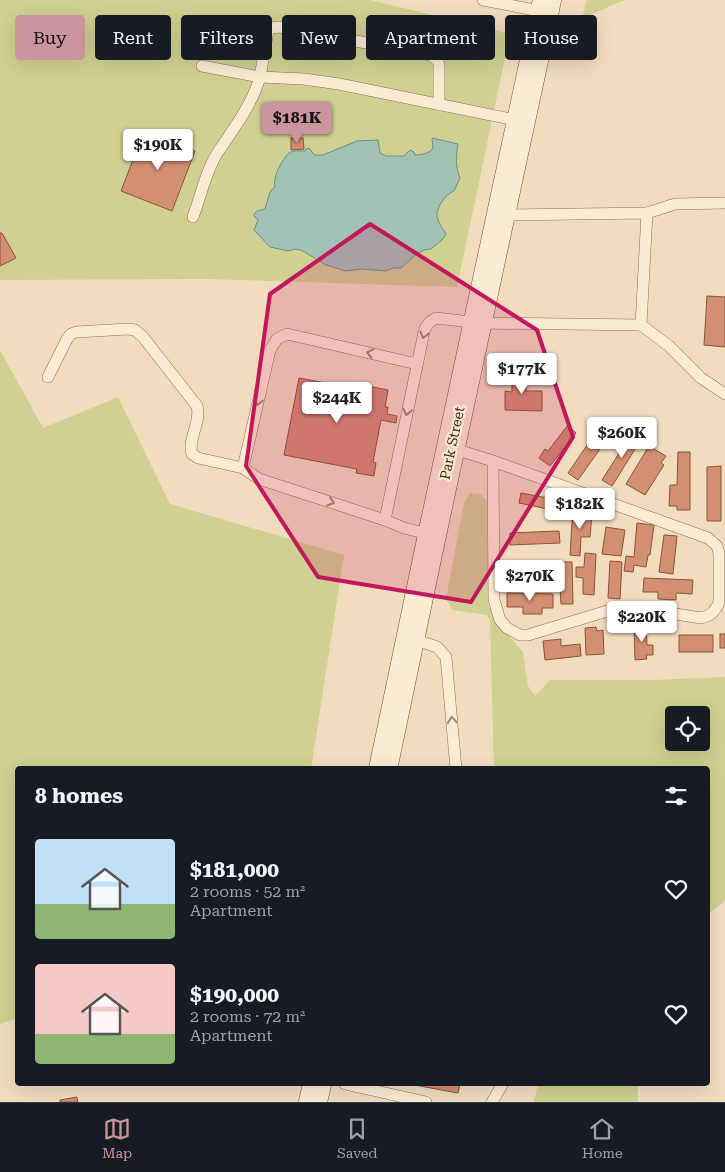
<!DOCTYPE html>
<meta charset="utf-8">
<style>
body{margin:0;font-family:"Roboto Serif",serif;background:#242831;color:#f1f3f6;height:100vh;display:flex;flex-direction:column;font-size:19px;white-space:nowrap}
*{box-sizing:border-box;margin:0}
p{font-size:16px;color:#9ea1a6}
.icon{flex:none;width:28px;height:28px;fill:none;stroke:currentColor;stroke-width:2;stroke-linecap:round;stroke-linejoin:round}
.map{position:relative;flex:1;overflow:hidden}
.details{position:absolute;left:15px;top:766px;width:695px;height:320px;display:flex;flex-direction:column;background:#171b24;border-radius:5px;box-shadow:0 5px 20px #0002}
.details>*{flex:none}
.banner{position:absolute;left:15px;top:15px;width:695px;height:45px;display:flex;gap:10px}
.tools{position:absolute;left:665px;top:706px;display:grid;gap:10px}
.tools a{display:grid;place-items:center;width:45px;height:45px;border-radius:5px;background:#171b24;box-shadow:0 5px 20px #0002;font-size:25px}
.price{position:absolute;translate:-50% -42px;padding:0 11px;border-radius:5px;background:#fff;color:#222;font-size:16px;line-height:32px;filter:drop-shadow(0 1px 2px #0008)}
.price::after{content:'';position:absolute;left:50%;top:30px;width:15px;height:11px;margin-left:-8px;background:inherit;clip-path:polygon(0 0,100% 0,50% 100%)}
.price.on{background:#cc949c;color:#111}
ul{padding:0;list-style:none}
li{display:flex;align-items:center;gap:15px;height:125px;padding:0 20px}
li span{display:grid;place-items:center;flex:none;width:140px;height:100px;border-radius:5px;color:#555}
li>.icon{margin-inline-start:auto}
span .icon{width:60px;height:60px;fill:#fffc;stroke-width:1}
li b{font-size:21px}
h2{display:flex;justify-content:space-between;align-items:center;height:60px;padding:0 20px;font-size:21px}
.chip{padding:0 18px;border-radius:5px;background:#171b24;box-shadow:0 5px 20px #0002;font-size:18px;line-height:45px}
.chip.on{background:#cc949c;color:#111}
.tab-bar{display:flex;justify-content:space-around;align-items:center;height:70px;border-top:1px solid #363941;background:#171b24;font-size:14px;color:#9ea1a6}
.tab-bar a{display:grid;justify-items:center;gap:2px}
.tab-bar .on{color:#cc949c}
.map>svg:first-child{display:block}
</style>
<div class="map">
<svg width="725" height="1102" viewBox="0 0 725 1102">
<rect width="100%" height="100%" fill="#f1ddbe"/>
<g fill="#cfd091" fill-rule="evenodd">
<path d="M0,0H370L510,34L457,287L207,279L0,280Z"/>
<path d="M587,0H625L582,18Z"/>
<path d="M0,350L43,428L118,397L170,504L344,555L311,769H18L17,1018L0,1024Z"/>
<path d="M470,493L481,494L487,501L488,605L495,619L523,652L528,686L535,696L550,680H654L725,677V901L708,914V769H494L490,620L486,615L453,610L446,599L464,503ZM674,715H701V742H674Z"/>
<path d="M538,1084H638V1102H534Z"/>
</g>
<path fill="#a2c2b5" stroke="#689183" d="M432,138L458,144C456,156 455,165 460,178L454,191C446,194 437,206 437,215C437,221 443,229 446,234L443,239L431,249L424,250L414,256L401,268H393L386,271L362,269L346,271L326,265L301,250L295,249L288,251L270,247L254,230L258,220L254,216C255,209 260,211 265,209L270,192L275,186C272,178 283,158 289,153C293,150 300,151 305,151L307,148L310,149L314,155H323L357,141L378,140L380,153L386,156H404L410,150L414,152L415,155C421,155 432,153 433,147C433,144 432,141 432,138Z"/>
<g fill="#d28f71" stroke="#8c5239">
<path d="M144,131L195,151L172,211L121,191Z"/>
<path d="M291,138H303L304,149L291,150Z"/>
<path d="M0,233H2L16,258L0,266Z"/>
<path d="M707,296L725,297V347L704,345Z"/>
<path d="M512,369H526V391H542V411L505,410V391L512,392Z"/>
<path d="M299,378L351,388L352,383L388,390L385,407H388L387,414L397,416L396,423L381,420L373,462L376,463L374,476L356,473L357,469L284,455Z"/>
<path d="M568,425L576,433L550,466L539,458L545,449L548,451Z"/>
<path d="M632,433L642,438L612,486L602,480Z"/>
<path d="M594,435L605,442L578,480L568,473Z"/>
<path d="M649,446L666,456L661,463L664,465L645,495L626,484Z"/>
<path d="M678,452H690V510H677V506H669L670,485H677Z"/>
<path d="M721,466V521H707V467Z"/>
<path d="M521,493L564,501L562,512L519,503Z"/>
<path d="M573,507L583,508L582,513L592,514L590,537H581L580,556L570,555Z"/>
<path d="M637,523L654,525L650,555H648L646,567L634,565L633,572L624,571L626,556L634,557Z"/>
<path d="M606,527L625,530L621,556L602,554Z"/>
<path d="M559,531L560,543L510,545V533Z"/>
<path d="M664,535L677,536L673,574L659,572Z"/>
<path d="M585,553L596,554L594,595L583,594V578L576,577V567H584Z"/>
<path d="M610,561L622,562L620,599L608,598Z"/>
<path d="M561,562H572L573,604H561L560,588H555V577H561Z"/>
<path d="M548,565L549,578L504,581L503,567Z"/>
<path d="M644,578L693,580L692,594L676,593V600L658,599V592H643Z"/>
<path d="M507,593L553,594V608H542V614H523V607H507Z"/>
<path d="M634,624H646L647,645H653V655H646L647,659L635,660Z"/>
<path d="M596,627L597,631L603,630L604,654L586,655L585,628Z"/>
<rect x="720" y="634" width="5" height="14"/>
<rect x="679" y="635" width="34" height="17"/>
<path d="M561,639V646L580,644L581,656L545,660L543,641Z"/>
<path d="M409,1084H460L458,1093Z"/>
<path d="M77,1097L78,1102H60V1100Z"/>
</g>
<g fill="none" stroke-linecap="round" stroke-linejoin="round">
<g stroke="#8b6c55" stroke-width="12">
<g id="service">
<path d="M483,0L545,12"/>
<path d="M202,66L260,77L268,31L271,28L280,27L431,55L438,61L439,65V105"/>
<path d="M647,213L675,204L725,203"/>
<path d="M193,217C201,196 206,170 218,152C234,128 252,105 260,77L304,79L339,84L521,121"/>
<path d="M641,325L669,346L701,378L725,394"/>
<path d="M417,364L287,334L277,339L270,350L243,468L259,479L385,520L404,528L432,535"/>
<path d="M48,377L67,339L71,334L76,332L128,329L135,330L143,337L197,406C202,422 187,439 192,454L198,458L243,468"/>
<path d="M451,448L493,461L708,538L717,546L719,553V603C714,612 711,616 701,618L631,607L614,609L528,635H520L507,628L500,620L494,600L493,461"/>
<path d="M385,520L424,332C426,325 429,322 436,318L479,323L641,325L647,213L500,215"/>
<path d="M411,638L437,647L446,657L456,769"/>
<path d="M345,1084L426,1102"/>
<path d="M492,1102L502,1085"/>
</g>
</g>
<g stroke="#6c4d39" stroke-width="29">
<g id="secondary">
<path d="M383,769L432,535L547,0"/>
<path d="M313,1102L317,1084"/>
</g>
</g>
<use href="#service" stroke="#fbebd2" stroke-width="11"/>
<use href="#secondary" stroke="#fbebd2" stroke-width="28"/>
</g>
<defs><path id="oneway-chevron" d="M-2-3.5L2.5 0L-2 3.5" fill="none" stroke-width="1.6" stroke-linecap="round" stroke-linejoin="round" transform="scale(1.25)"/></defs>
<g stroke="#9a8976">
<use href="#oneway-chevron" transform="translate(424 335) rotate(104)"/>
<use href="#oneway-chevron" transform="translate(370 353) rotate(-167)"/>
<use href="#oneway-chevron" transform="translate(258 402) rotate(103)"/>
<use href="#oneway-chevron" transform="translate(407 412) rotate(102)"/>
<use href="#oneway-chevron" transform="translate(331 502) rotate(18)"/>
<use href="#oneway-chevron" transform="translate(452 720) rotate(-95)"/>
</g>
<path fill="#c2185b" fill-opacity="0.2" stroke="#c2185b" stroke-width="4" stroke-linejoin="round" d="M370,224L537,330L573,437L471,602L318,577L246,466L270,294Z"/>
<g text-anchor="middle" stroke-width="4.5" stroke-linejoin="round" paint-order="stroke">
<g font-size="14" fill="#39271b" stroke="#f8e8ce">
<text transform="translate(452 443) rotate(-78)" y="5">Park Street</text>
</g>
</g>
</svg>
<div class="tools">
<a><svg class="icon" aria-label="locate" viewBox="0 0 24 24"><circle cx="12" cy="12" r="6"/><path d="M12 2v4M12 18v4M2 12h4M18 12h4"/></svg></a>
</div>
<b class="price on" style="left:297px;top:144px">$181K</b>
<b class="price" style="left:158px;top:171px">$190K</b>
<b class="price" style="left:522px;top:395px">$177K</b>
<b class="price" style="left:337px;top:424px">$244K</b>
<b class="price" style="left:622px;top:459px">$260K</b>
<b class="price" style="left:580px;top:530px">$182K</b>
<b class="price" style="left:530px;top:602px">$270K</b>
<b class="price" style="left:642px;top:643px">$220K</b>
<div class="banner">
<a class="chip on">Buy</a>
<a class="chip">Rent</a>
<a class="chip">Filters</a>
<a class="chip">New</a>
<a class="chip">Apartment</a>
<a class="chip">House</a>
</div>
<section class="details">
<h2>8 homes<svg class="icon" aria-label="filters" viewBox="0 0 24 24"><path d="M4 7h16M4 17h16"/><circle cx="9" cy="7" r="2"/><circle cx="15" cy="17" r="2"/></svg></h2>
<ul>
<li><span style="background:linear-gradient(#bfe0f5 65%,#8fb573 0)"><svg class="icon" aria-label="home" viewBox="0 0 24 24"><path d="M3 11l9-7 9 7M6 9v11h12V9"/></svg></span><div><b>$181,000</b><p>2 rooms · 52 m²</p><p>Apartment</p></div><svg class="icon" aria-label="heart" viewBox="0 0 24 24"><path d="M12 20l-8-8c-3-5 5-10 8-4 3-6 11-1 8 4z"/></svg></li>
<li><span style="background:linear-gradient(#f6c9c9 70%,#8fb573 0)"><svg class="icon" aria-label="home" viewBox="0 0 24 24"><path d="M3 11l9-7 9 7M6 9v11h12V9"/></svg></span><div><b>$190,000</b><p>2 rooms · 72 m²</p><p>Apartment</p></div><svg class="icon" aria-label="heart" viewBox="0 0 24 24"><path d="M12 20l-8-8c-3-5 5-10 8-4 3-6 11-1 8 4z"/></svg></li>
</ul>
</section>
</div>
<nav class="tab-bar">
<a class="on"><svg class="icon" aria-label="map" viewBox="0 0 24 24"><path d="M3 6l6-2 6 2 6-2v14l-6 2-6-2-6 2zM9 4v14M15 6v14"/></svg>Map</a>
<a><svg class="icon" aria-label="saved" viewBox="0 0 24 24"><path d="M7 4h10v16l-5-4-5 4z"/></svg>Saved</a>
<a><svg class="icon" aria-label="home" viewBox="0 0 24 24"><path d="M3 11l9-7 9 7M6 9v11h12V9"/></svg>Home</a>
</nav>
